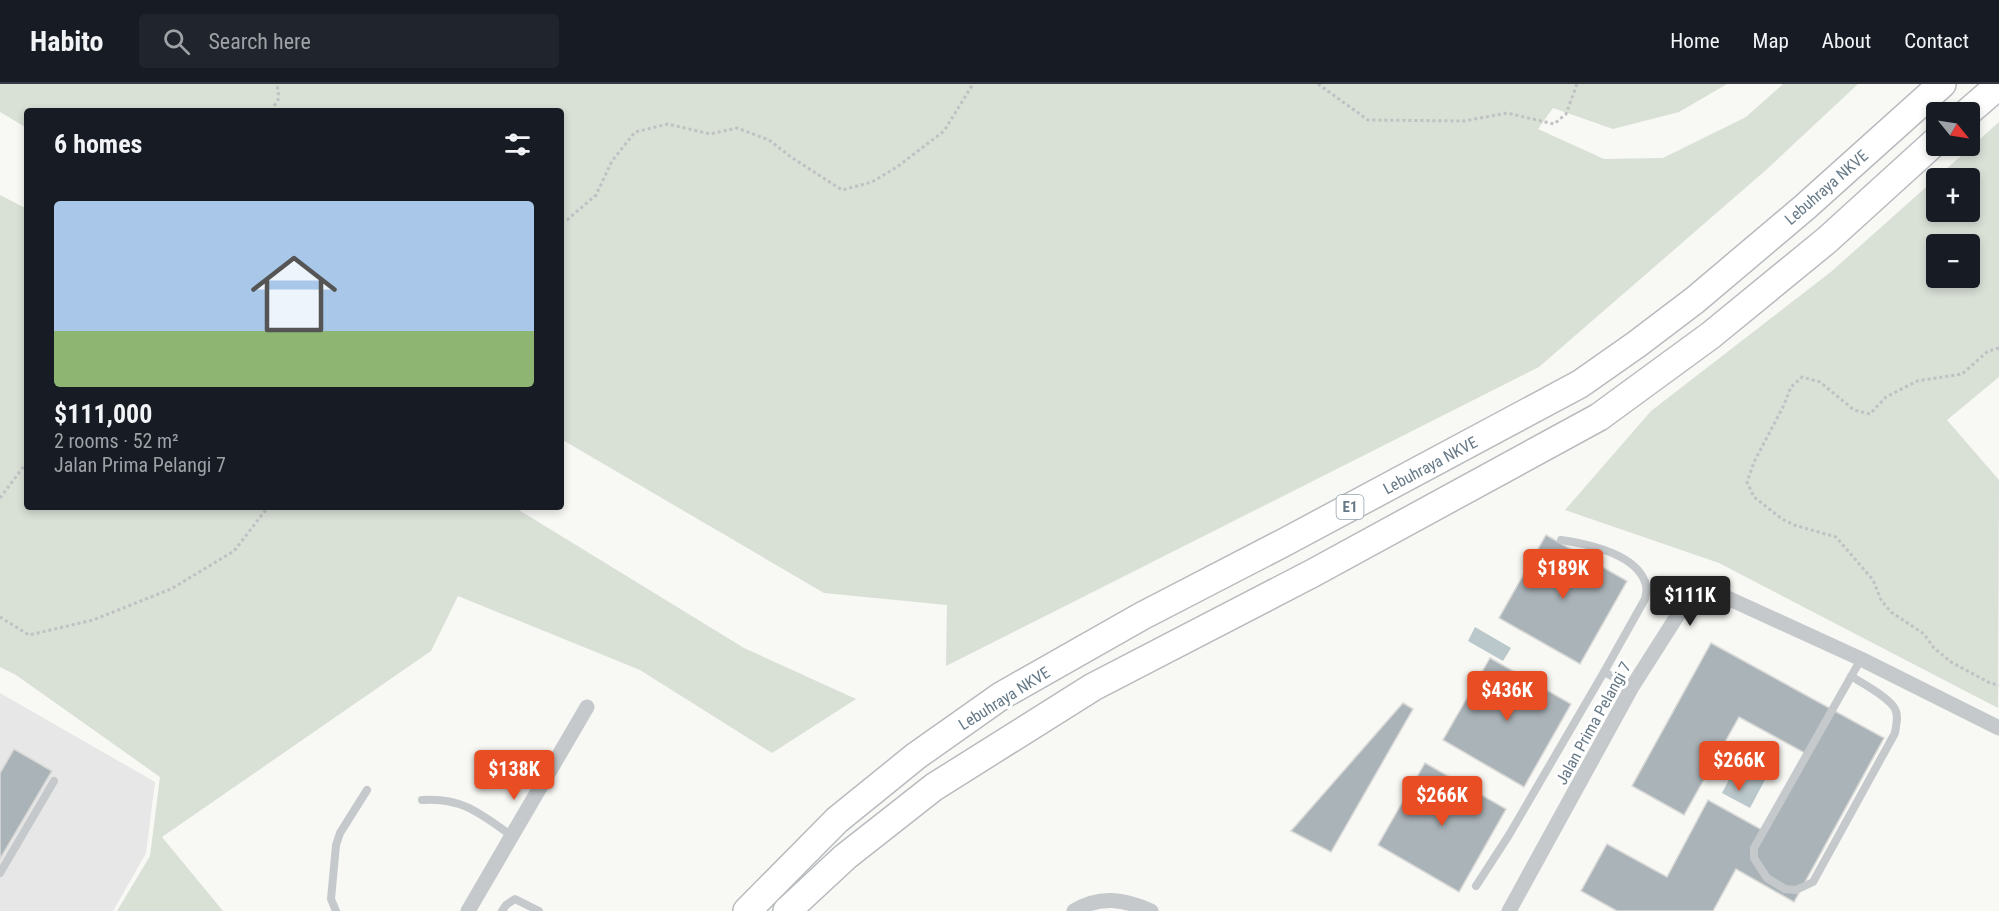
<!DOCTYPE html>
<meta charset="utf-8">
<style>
body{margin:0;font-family:"Roboto Condensed",sans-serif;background:#20242c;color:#f1f3f6;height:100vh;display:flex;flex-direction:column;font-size:22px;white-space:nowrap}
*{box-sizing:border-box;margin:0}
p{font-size:20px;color:#9ea1a6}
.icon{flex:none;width:33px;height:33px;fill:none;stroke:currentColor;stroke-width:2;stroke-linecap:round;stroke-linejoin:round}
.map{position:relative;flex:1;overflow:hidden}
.panel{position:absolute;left:24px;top:24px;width:540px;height:402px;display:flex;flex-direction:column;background:#171b24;border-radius:6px;box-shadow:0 3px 9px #0003}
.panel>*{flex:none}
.needle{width:39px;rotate:120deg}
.controls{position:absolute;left:1926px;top:18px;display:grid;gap:12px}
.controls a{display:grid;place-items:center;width:54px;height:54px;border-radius:6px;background:#171b24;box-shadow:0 3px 9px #0003;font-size:30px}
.price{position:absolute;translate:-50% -51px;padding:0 14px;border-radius:6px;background:#e94d23;color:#fff;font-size:20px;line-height:39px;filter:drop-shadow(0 2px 3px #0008)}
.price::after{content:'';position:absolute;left:50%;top:36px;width:18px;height:14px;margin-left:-9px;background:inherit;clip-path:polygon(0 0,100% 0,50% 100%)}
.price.selected{background:#222;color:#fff}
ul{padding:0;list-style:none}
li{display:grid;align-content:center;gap:12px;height:318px;padding:0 30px}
li span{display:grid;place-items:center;height:186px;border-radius:6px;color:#555}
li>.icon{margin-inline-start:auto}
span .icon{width:108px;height:108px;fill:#fffc;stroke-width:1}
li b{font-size:26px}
h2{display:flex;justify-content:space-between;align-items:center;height:72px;padding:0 30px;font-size:26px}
header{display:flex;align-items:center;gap:36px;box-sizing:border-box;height:84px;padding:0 30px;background:#171b24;border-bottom:2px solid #363941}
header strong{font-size:28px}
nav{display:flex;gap:33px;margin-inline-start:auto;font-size:21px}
.search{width:420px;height:54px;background:#20242c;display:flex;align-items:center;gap:15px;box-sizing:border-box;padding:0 21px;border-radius:6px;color:#9ea1a6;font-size:22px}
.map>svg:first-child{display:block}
</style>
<header>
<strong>Habito</strong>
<div class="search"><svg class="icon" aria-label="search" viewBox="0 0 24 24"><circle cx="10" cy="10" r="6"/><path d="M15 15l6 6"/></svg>Search here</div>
<nav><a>Home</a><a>Map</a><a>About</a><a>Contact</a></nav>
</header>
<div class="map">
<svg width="1999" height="827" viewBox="0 0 1999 827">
<rect width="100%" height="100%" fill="#f8f8f5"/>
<path fill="#e6e7e6" d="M0,609L155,698L146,769L113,827H0Z"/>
<g fill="#d9e0d6" fill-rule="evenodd">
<path d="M0,0H1727L1679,28L1613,45L1553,24L1538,45L1604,75L1663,74L1746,33L1783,0H1858L1766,86L1539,283L946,582L947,521L824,509L561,355V27H27V44L0,28Z"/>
<path d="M1999,38V293L1947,336L1999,396L1998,624L1719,479L1565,426L1651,327L1832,187ZM1970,94V128H1936V94ZM1936,160H1970V194H1936Z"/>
<path d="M0,111L27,125V423H514L744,564L856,615L772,669L640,586L458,512L431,567L162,753L223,827H117L150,772L160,693L16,591L0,583Z"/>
</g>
<g fill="#bbc8cb">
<path d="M1475,543L1511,564L1503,577L1468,557Z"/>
<path d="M1747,661L1775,677L1750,724L1722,709Z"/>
</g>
<g fill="#aab3b8" stroke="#d9d9d7" stroke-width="1.5">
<path d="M1546,451L1627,497L1580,580L1499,534Z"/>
<path d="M1711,559L1884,654L1794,818L1736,785L1713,827H1617L1581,807L1607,760L1667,793L1708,716L1762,746L1805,669L1739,633L1684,731L1632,702Z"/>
<path d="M1490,574L1571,620L1524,703L1443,656Z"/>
<path d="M1403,619L1413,625L1331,768L1291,747Z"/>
<path d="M14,665L52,687L0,775V689Z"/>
<path d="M1425,679L1506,725L1459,808L1378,761Z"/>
</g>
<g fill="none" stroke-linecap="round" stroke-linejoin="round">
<g stroke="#b8bbbe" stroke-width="30">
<g id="highway">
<path d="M1968,28L1999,1"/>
<path d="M747,827L837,736L916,672L1001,612L1142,532L1285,458L1580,300L1637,260L1695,216L1805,123L1942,0"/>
<path d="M787,827L845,773L934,703L1093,603L1313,489L1599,333L1711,251L1827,156L1936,57"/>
</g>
</g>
<g stroke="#bfc1c3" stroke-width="3" stroke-dasharray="3 3" stroke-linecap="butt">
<path d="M1318,0L1368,36L1464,37L1507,29L1554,40L1566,30L1577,0"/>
<path d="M271,27L279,14L277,0"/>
<path d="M561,137L567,136L596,111L612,77L635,48L668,40L710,50L737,44L769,56L791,73L842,106L872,98L897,83L944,47L973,0"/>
<path d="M1999,264L1988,267L1962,290L1917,297L1886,313L1870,330L1854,326L1820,298L1802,293L1791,303L1783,323L1754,378L1747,398L1754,413L1782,435L1794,441L1836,453L1873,496L1881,516L1891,528L1924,550L1934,564L1951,578L1990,599L1999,601"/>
<path d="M0,414L27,378"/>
<path d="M0,533L29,551L93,536L171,505L234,467L268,423"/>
</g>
<g stroke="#c5c9cc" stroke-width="8">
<path d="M1561,456C1588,460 1638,470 1646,501C1647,505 1646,511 1645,515L1604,588L1632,603"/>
<path d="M1851,592C1863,600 1889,613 1895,625C1899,632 1896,641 1895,649L1813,798L1796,806L1785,805L1767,794L1754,774V764L1861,575"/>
<path d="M422,716C462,713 481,730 512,752"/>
<path d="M0,789L54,697"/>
<path d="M1476,802L1509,751L1604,588"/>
<path d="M336,827L331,815L336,761L340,749L367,706"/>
<path d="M502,827L506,821L515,815L539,827"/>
</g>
<g stroke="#c5c9cc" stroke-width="15">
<path d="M468,827L587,623"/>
<path d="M1074,827C1100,811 1124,815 1151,827"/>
<path d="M1509,827L1632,603L1681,526L1697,514L1721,511L1861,575L1999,644"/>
</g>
<use href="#highway" stroke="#fff" stroke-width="27"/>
</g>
<g text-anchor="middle" stroke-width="6" stroke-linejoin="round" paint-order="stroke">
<rect fill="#fff" stroke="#94a1ab" stroke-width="1.5" x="1336.5" y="411" width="27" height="24" rx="4.5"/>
<g font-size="15" font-weight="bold" fill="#667987">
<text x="1350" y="428">E1</text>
</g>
<g font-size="16" fill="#667987" stroke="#fff">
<text transform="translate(1826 103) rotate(-41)" y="6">Lebuhraya NKVE</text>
<text transform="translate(1430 381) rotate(-28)" y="6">Lebuhraya NKVE</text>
<text transform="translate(1004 614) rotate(-32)" y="6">Lebuhraya NKVE</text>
<text transform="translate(1593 639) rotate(-61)" y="6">Jalan Prima Pelangi 7</text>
</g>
</g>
</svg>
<div class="controls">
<a><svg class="needle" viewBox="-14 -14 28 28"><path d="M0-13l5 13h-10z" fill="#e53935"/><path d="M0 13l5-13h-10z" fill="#9ea1a6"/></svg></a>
<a>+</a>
<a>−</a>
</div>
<b class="price" style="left:1563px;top:516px">$189K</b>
<b class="price selected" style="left:1690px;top:543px">$111K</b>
<b class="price" style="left:1507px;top:638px">$436K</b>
<b class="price" style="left:1739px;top:708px">$266K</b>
<b class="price" style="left:514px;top:717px">$138K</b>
<b class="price" style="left:1442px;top:743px">$266K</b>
<section class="panel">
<h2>6 homes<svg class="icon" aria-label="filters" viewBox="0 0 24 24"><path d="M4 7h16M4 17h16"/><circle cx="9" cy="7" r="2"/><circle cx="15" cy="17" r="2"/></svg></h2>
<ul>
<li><span style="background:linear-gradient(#a9c7e8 70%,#8fb573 0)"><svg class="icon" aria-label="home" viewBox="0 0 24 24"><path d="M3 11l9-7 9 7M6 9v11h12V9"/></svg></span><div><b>$111,000</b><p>2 rooms · 52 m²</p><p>Jalan Prima Pelangi 7</p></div></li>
</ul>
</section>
</div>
